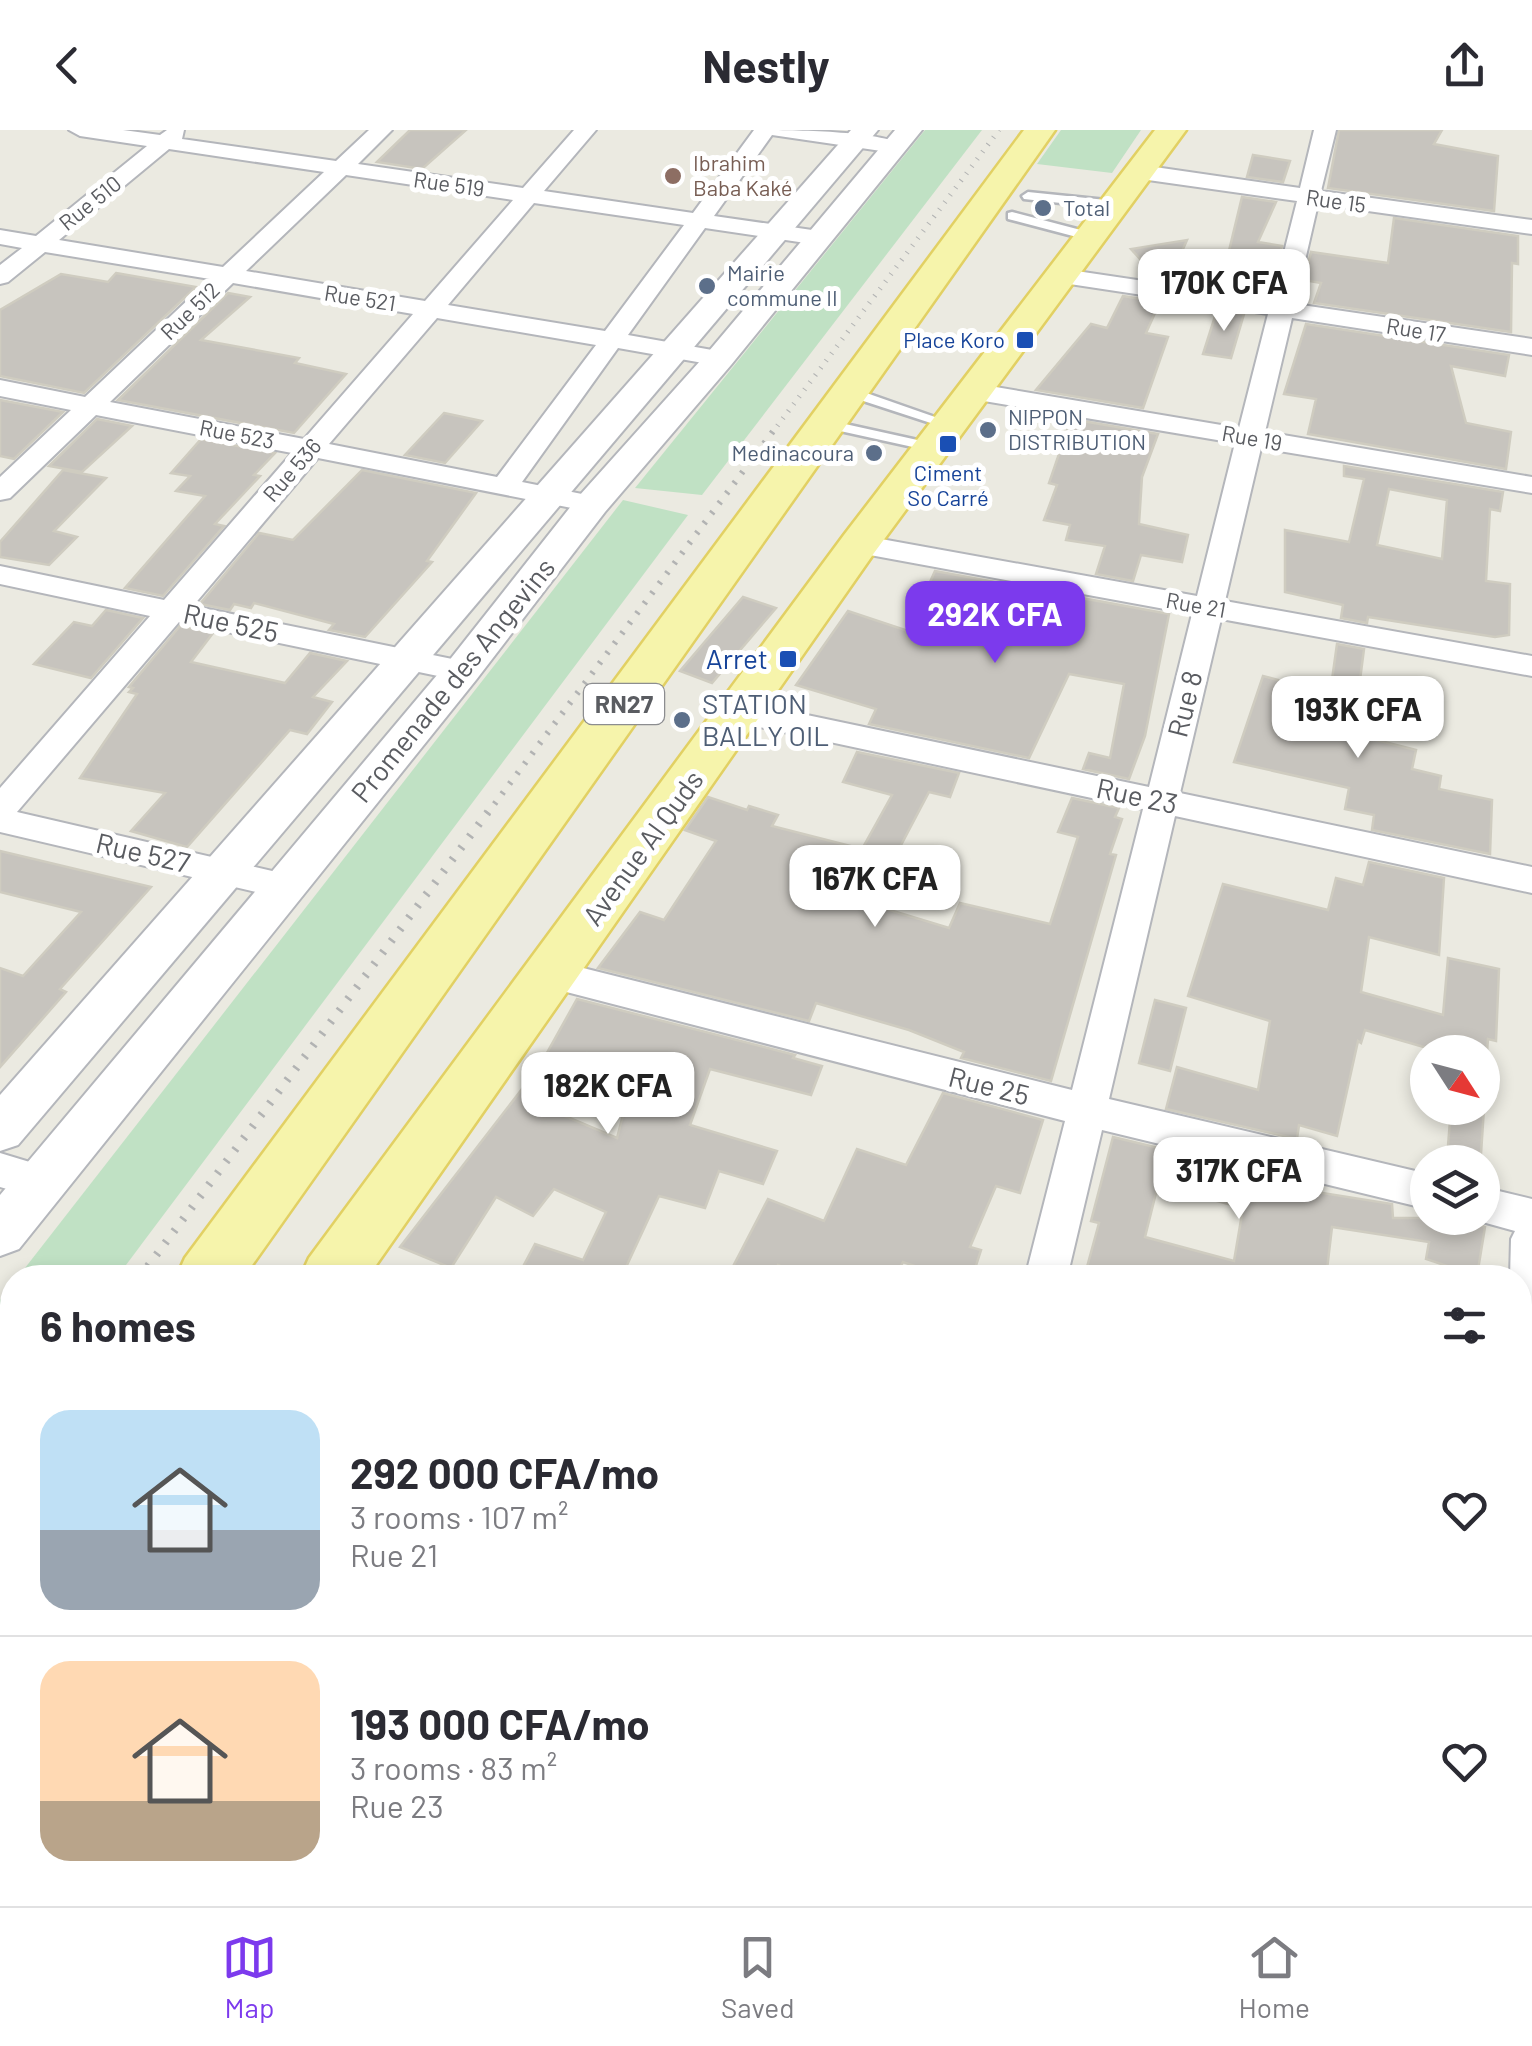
<!DOCTYPE html>
<meta charset="utf-8">
<style>
body{margin:0;font-family:Barlow,sans-serif;background:#f7f7f7;color:#2b2b33;height:100vh;display:flex;flex-direction:column;font-size:38px;white-space:nowrap}
*{box-sizing:border-box;margin:0}
p{font-size:32px;color:#7c7c81}
.icon{flex:none;width:55px;height:55px;fill:none;stroke:currentColor;stroke-width:2;stroke-linecap:round;stroke-linejoin:round}
.map{position:relative;flex:1;overflow:hidden}
.sheet{position:absolute;left:0px;top:1135px;width:1532px;height:642px;display:flex;flex-direction:column;background:#fff;border-radius:40px 40px 0 0;box-shadow:0 5px 15px #0003}
.sheet>*{flex:none}
.needle{width:65px;rotate:126deg}
.fabs{position:absolute;left:1410px;top:905px;display:grid;gap:20px}
.fabs a{display:grid;place-items:center;width:90px;height:90px;border-radius:50%;background:#fff;box-shadow:0 5px 15px #0003;font-size:50px}
.price{position:absolute;translate:-50% -85px;padding:0 22px;border-radius:20px;background:#fff;color:#222;font-size:32px;line-height:65px;filter:drop-shadow(0 2px 5px #0008)}
.price::after{content:'';position:absolute;left:50%;top:60px;width:30px;height:22px;margin-left:-15px;background:inherit;clip-path:polygon(0 0,100% 0,50% 100%)}
.price.current{background:#7c3aed;color:#fff}
ul{padding:0;list-style:none}
li{display:flex;align-items:center;gap:30px;height:250px;padding:0 40px}
li+li{border-top:2px solid #e1e1e2}
li span{display:grid;place-items:center;flex:none;width:280px;height:200px;border-radius:30px;color:#555}
li>.icon{margin-inline-start:auto}
span .icon{width:120px;height:120px;fill:#fffc;stroke-width:1}
li b{font-size:42px}
h2{display:flex;justify-content:space-between;align-items:center;height:120px;padding:0 40px;font-size:42px}
header{display:flex;justify-content:space-between;align-items:center;height:130px;padding:0 40px;background:#fff;font-size:45px;font-weight:700}
.tabs{display:flex;justify-content:space-around;align-items:center;height:140px;border-top:2px solid #e1e1e2;background:#fff;font-size:28px;color:#7c7c81}
.tabs a{display:grid;justify-items:center;gap:5px}
.tabs .current{color:#7c3aed}
.map>svg:first-child{display:block}
</style>
<header><svg class="icon" aria-label="back" viewBox="0 0 24 24"><path d="M15 5l-7 7 7 7"/></svg>Nestly<svg class="icon" aria-label="share" viewBox="0 0 24 24"><path d="M12 15V3M7 8l5-5 5 5M5 13v7h14v-7"/></svg></header>
<div class="map">
<svg width="1532" height="1776" viewBox="0 0 1532 1776">
<rect width="100%" height="100%" fill="#ebeae1"/>
<g fill="#c0e1c4">
<path d="M925,0H982L702,365L635,358Z"/>
<path d="M1061,0H1141L1112,43L1037,34Z"/>
<path d="M623,370L688,385L117,1147H18Z"/>
<path d="M12,1154V1287L0,1304V1170Z"/>
</g>
<g fill="none" stroke-linecap="round" stroke-linejoin="round">
<g stroke="#a7c8f6" stroke-width="12">
<path d="M0,1525L12,1530"/>
<path d="M1406,1776L1422,1765"/>
</g>
</g>
<g fill="#c7c4be" stroke="#cfccc0" stroke-width="2.5" fill-rule="evenodd">
<path d="M410,0H466L422,39L377,32Z"/>
<path d="M1339,0H1442L1434,14L1498,26L1494,81L1328,58Z"/>
<path d="M1253,25L1290,31L1283,52L1247,47Z"/>
<path d="M1242,67L1276,72L1258,112L1282,116L1274,146L1259,143L1255,162L1220,158Z"/>
<path d="M1394,88L1518,106V134L1512,133L1511,202L1314,173L1321,153L1304,150L1311,122L1388,133Z"/>
<path d="M1187,110L1169,151L1158,149L1131,119Z"/>
<path d="M116,143L196,157L84,263L0,246V180L61,144L108,152Z"/>
<path d="M228,163L250,167L201,210L299,228L295,233L346,244L294,303L118,270Z"/>
<path d="M1123,166L1160,172L1146,203L1168,207L1143,278L1036,260L1091,194L1107,198Z"/>
<path d="M1217,180L1244,184L1231,228L1203,224Z"/>
<path d="M1306,194L1509,225L1505,246L1451,236L1466,293L1511,302L1506,339L1308,304L1316,269L1284,264Z"/>
<path d="M0,270L63,282L14,329L0,326Z"/>
<path d="M444,283L482,291L445,333L405,325Z"/>
<path d="M97,289L132,296L82,342L49,336Z"/>
<path d="M1071,289L1158,304L1142,347L1139,394L1188,405L1182,432L1141,425L1133,451L1096,444L1105,416L1066,410L1070,395L1044,390L1057,355L1049,353Z"/>
<path d="M201,309L275,323L254,345L260,346L215,394L224,396L163,466L125,458L205,366L176,361L190,346L171,343Z"/>
<path d="M1344,336L1503,362L1500,381L1490,379L1486,451L1510,454L1509,505L1495,507L1368,487L1367,493L1341,488L1343,475L1285,462V400L1349,412L1364,349L1344,346ZM1389,359L1447,370L1442,429L1377,415Z"/>
<path d="M63,340L106,348L54,401L77,407L49,435L0,427V412Z"/>
<path d="M362,340L476,363L427,431L432,432L365,507L329,500L334,494L254,473L251,478L234,474L230,480L200,474L259,403L293,410Z"/>
<path d="M935,441L1169,484L1145,606L1129,649L1083,639L1089,623L1110,628L1124,554L1069,544L1029,628L869,594L876,579L796,555L848,481L908,501Z"/>
<path d="M743,467L776,478L712,553L680,541Z"/>
<path d="M106,480L143,488L91,548L34,534L74,492L92,496Z"/>
<path d="M180,496L213,503L191,532L285,553L310,523L347,531L313,567L332,572L307,604L290,600L187,717L131,701L165,663L80,648L137,564L129,562L133,558L129,557Z"/>
<path d="M1337,514L1364,519L1353,604L1416,620L1412,639L1441,646L1439,659L1492,670L1490,724L1372,700L1374,685L1345,679L1349,658L1234,632L1263,546L1330,564Z"/>
<path d="M857,622L959,643L950,667L929,662L870,774L949,798L960,773L1050,794L1078,707L1058,702L1072,668L1119,678L1115,687L1122,689L1110,724L1116,725L1051,951L961,928L964,922L909,900L816,873L809,891L598,838L640,782L664,790L716,711L685,700L708,667L747,680L749,676L778,685L772,696L862,719L892,665L843,652Z"/>
<path d="M0,721L151,757L60,859L66,862L0,937V838L23,846L81,782L0,762Z"/>
<path d="M1369,732L1444,748L1439,825L1369,807L1361,862L1443,885L1448,828L1499,839L1496,911L1488,909L1487,922H1441L1365,900L1361,913L1358,911L1337,1006L1299,995L1297,1009L1166,979L1177,937L1258,960L1270,891L1188,866L1223,754L1328,780L1336,748L1363,755Z"/>
<path d="M577,869L795,925L793,928L822,936L811,965L710,939L690,995L777,1021L763,1054L719,1041L705,1078L659,1066L621,1148H517L535,1114L583,1130L606,1082L554,1059L533,1086L496,1067L451,1138L400,1117L539,937ZM587,923L635,938L617,1008L546,978Z"/>
<path d="M1155,870L1186,878L1170,941L1139,933Z"/>
<path d="M943,963L1043,990L1020,1063L996,1056L970,1117L981,1120L972,1148H950L903,1132L894,1148H807L778,1135L772,1148H727L768,1069L824,1091L857,1019L906,1035Z"/>
<path d="M1451,978H1484L1481,1024L1448,1016Z"/>
<path d="M1113,1007L1292,1050L1291,1058L1392,1074L1393,1088H1464L1485,1097L1477,1146L1426,1129L1429,1112L1332,1097L1326,1148H1084L1099,1093L1091,1091ZM1158,1055L1243,1078L1234,1131L1145,1107Z"/>
</g>
<g fill="none" stroke-linecap="round" stroke-linejoin="round">
<g stroke="#b4b6bb" stroke-width="5">
<g id="service">
<path d="M1028,62L1116,71L1122,75L1116,79L1024,69L1022,66Z"/>
<path d="M1012,82L1096,104L1098,107L1092,111L1008,89V83Z"/>
<path d="M845,259H855L955,294L943,297L845,265Z"/>
<path d="M827,290L931,313L938,317L931,321L822,297V291Z"/>
</g>
</g>
<g stroke="#b4b6bb" stroke-width="4">
<g id="minor">
<path d="M69,0H123L160,5L167,0H184L182,9L336,31L369,0H392L358,34L523,58L574,0H596L544,61L693,83L754,0C785,0 885,0 906,17L895,23L772,5L714,86L819,101L831,108L819,115L705,98L628,205L729,223L733,228L729,233L720,236L618,218L522,352L602,368L606,374L602,380L592,382L318,328L193,476L462,531L473,534L478,541L473,548L462,551L179,492L17,682L298,747L304,756L298,765L286,769L0,702V658L150,486L0,454V436L164,470L292,323L96,285L10,368L0,370V347L71,280L0,266V250L85,267L210,149L45,122L8,152L0,154V135L22,118L0,114V100L36,106L147,16L80,6ZM169,19L324,42L223,137L59,110ZM346,45L513,70L425,171L246,141ZM534,73L684,95L605,201L448,175ZM233,153L413,184L304,309L110,272ZM437,188L596,215L497,347L329,314Z"/>
<path d="M1314,0H1336L1321,61L1532,90V104L1318,74L1295,174L1532,209V225L1292,188L1265,302L1532,347V363L1261,318L1225,471L1532,526V546L1221,489L1180,663L1532,737V763L1175,686L1109,969L1428,1044V1079L1102,1000L1067,1148H1025L1065,991L551,858L538,854L533,844L538,834L551,830L1072,960L1143,679L741,593L730,590L725,582L730,574L741,571L1149,657L1192,484L859,423L849,420L845,414L849,408L859,405L1197,466L1235,313L972,269L959,261L972,253L1239,298L1268,184L1063,153L1051,146L1063,139L1272,170L1297,71L1141,49L1130,42L1141,35L1300,58Z"/>
<path d="M0,1023L56,1040L62,1052L56,1064L42,1069L0,1057Z"/>
<path d="M1482,1057L1532,1069V1776H1494V1765H1520V1148H1510L1511,1109L1515,1101L1468,1088H1482Z"/>
<path d="M647,1765H728L733,1776H652Z"/>
<path d="M880,1765H934L931,1776H877Z"/>
<path d="M1241,1765H1304L1299,1776H1236Z"/>
</g>
</g>
<g stroke="#b4b6bb" stroke-width="4">
<g id="tertiary">
<path d="M851,0H878L18,1015L0,1021V965Z"/>
<path d="M895,0H922L731,235L605,382L476,550L19,1119L0,1126V1065L448,532L579,366L709,221Z"/>
</g>
</g>
<g stroke="#e2d063" stroke-width="5">
<g id="primary">
<path d="M1024,0H1055L243,1148H176L185,1128Z"/>
<path d="M1155,0H1186L874,423L367,1148H300L309,1128L844,405Z"/>
<path d="M12,1382V1463L0,1468V1386Z"/>
<path d="M12,1549V1635L0,1640V1554Z"/>
</g>
</g>
<use href="#service" fill="#fff" fill-rule="evenodd"/>
<use href="#minor" fill="#fff" fill-rule="evenodd"/>
<use href="#tertiary" fill="#fff" fill-rule="evenodd"/>
<use href="#primary" fill="#f6f4ab" fill-rule="evenodd"/>
<path stroke="#b2b3b3" stroke-width="5" stroke-dasharray="1 8" stroke-linecap="butt" d="M772,303L999,0"/>
<path stroke="#b2b3b3" stroke-width="6" stroke-dasharray="2.5 10" stroke-linecap="butt" d="M487,684L774,300"/>
<path stroke="#b2b3b3" stroke-width="8" stroke-dasharray="2.5 12" stroke-linecap="butt" d="M139,1148L488,682"/>
<path stroke="#b2b3b3" stroke-width="10" stroke-dasharray="4 16" stroke-linecap="butt" d="M0,1332L12,1316"/>
</g>
<circle fill="#8d6e63" stroke="#fff" stroke-width="4" cx="673" cy="46" r="10"/>
<g fill="#5c6f8a" stroke="#fff" stroke-width="4">
<circle cx="1043" cy="78" r="10"/>
<circle cx="707" cy="156" r="10"/>
<circle cx="988" cy="300" r="10"/>
<circle cx="874" cy="323" r="10"/>
<circle cx="682" cy="590" r="10"/>
</g>
<g fill="#1a4fb4" stroke="#fff" stroke-width="4">
<rect x="1015" y="200" width="20" height="20" rx="5"/>
<rect x="938" y="304" width="20" height="20" rx="5"/>
<rect x="778" y="519" width="20" height="20" rx="5"/>
</g>
<g text-anchor="middle" stroke-width="10" stroke-linejoin="round" paint-order="stroke">
<g font-size="22" fill="#785e54" stroke="#fff" text-anchor="start">
<text x="693" y="41">Ibrahim<tspan x="693" dy="25">Baba Kaké</tspan></text>
</g>
<g font-size="22" fill="#5a5c61" stroke="#fff">
<text transform="translate(449 54) rotate(8)" y="8">Rue 519</text>
<text transform="translate(1336 71) rotate(8)" y="8">Rue 15</text>
<text transform="translate(90 73) rotate(-39)" y="8">Rue 510</text>
<text transform="translate(360 168) rotate(9)" y="8">Rue 521</text>
<text transform="translate(190 181) rotate(-44)" y="8">Rue 512</text>
<text transform="translate(1416 200) rotate(9)" y="8">Rue 17</text>
<text transform="translate(237 304) rotate(11)" y="8">Rue 523</text>
<text transform="translate(1252 308) rotate(10)" y="8">Rue 19</text>
<text transform="translate(292 340) rotate(-49)" y="8">Rue 536</text>
<text transform="translate(1196 475) rotate(10)" y="8">Rue 21</text>
</g>
<g font-size="22" fill="#4e5e75" stroke="#fff" text-anchor="start">
<text x="1063" y="86">Total</text>
<text x="727" y="151">Mairie<tspan x="727" dy="25">commune II</tspan></text>
<text x="1008" y="295">NIPPON<tspan x="1008" dy="25">DISTRIBUTION</tspan></text>
<text x="854" y="331" text-anchor="end">Medinacoura</text>
</g>
<g font-size="22" fill="#164399" stroke="#fff" text-anchor="end">
<text x="1005" y="218">Place Koro</text>
<text x="948" y="351" text-anchor="middle">Ciment<tspan x="948" dy="25">So Carré</tspan></text>
</g>
<rect fill="#fff" stroke="#8c8d90" stroke-width="2.5" x="584" y="554" width="80" height="40" rx="8"/>
<g font-size="25" font-weight="bold" fill="#5a5c61">
<text x="624" y="583">RN27</text>
</g>
<g font-size="28" fill="#5a5c61" stroke="#fff">
<text transform="translate(231 493) rotate(12)" y="10">Rue 525</text>
<text transform="translate(453 550) rotate(-51)" y="10">Promenade des Angevins</text>
<text transform="translate(1185 574) rotate(-76)" y="10">Rue 8</text>
<text transform="translate(1137 666) rotate(12)" y="10">Rue 23</text>
<text transform="translate(643 718) rotate(-54)" y="10">Avenue Al Quds</text>
<text transform="translate(143 723) rotate(13)" y="10">Rue 527</text>
<text transform="translate(989 956) rotate(14)" y="10">Rue 25</text>
</g>
<g font-size="28" fill="#164399" stroke="#fff" text-anchor="end">
<text x="768" y="539">Arret</text>
</g>
<g font-size="28" fill="#4e5e75" stroke="#fff" text-anchor="start">
<text x="702" y="584">STATION<tspan x="702" dy="32">BALLY OIL</tspan></text>
</g>
</g>
</svg>
<div class="fabs">
<a><svg class="needle" viewBox="-14 -14 28 28"><path d="M0-13l5 13h-10z" fill="#e53935"/><path d="M0 13l5-13h-10z" fill="#7c7c81"/></svg></a>
<a><svg class="icon" aria-label="layers" viewBox="0 0 24 24"><path d="M12 4l9 5-9 5-9-5zM3 14l9 5 9-5"/></svg></a>
</div>
<b class="price" style="left:1224px;top:204px">170K CFA</b>
<b class="price current" style="left:995px;top:536px">292K CFA</b>
<b class="price" style="left:1358px;top:631px">193K CFA</b>
<b class="price" style="left:875px;top:800px">167K CFA</b>
<b class="price" style="left:608px;top:1007px">182K CFA</b>
<b class="price" style="left:1239px;top:1092px">317K CFA</b>
<section class="sheet">
<h2>6 homes<svg class="icon" aria-label="filters" viewBox="0 0 24 24"><path d="M4 7h16M4 17h16"/><circle cx="9" cy="7" r="2"/><circle cx="15" cy="17" r="2"/></svg></h2>
<ul>
<li><span style="background:linear-gradient(#bfe0f5 60%,#9aa5b1 0)"><svg class="icon" aria-label="home" viewBox="0 0 24 24"><path d="M3 11l9-7 9 7M6 9v11h12V9"/></svg></span><div><b>292 000 CFA/mo</b><p>3 rooms · 107 m²</p><p>Rue 21</p></div><svg class="icon" aria-label="heart" viewBox="0 0 24 24"><path d="M12 20l-8-8c-3-5 5-10 8-4 3-6 11-1 8 4z"/></svg></li>
<li><span style="background:linear-gradient(#ffd9b3 70%,#b9a48a 0)"><svg class="icon" aria-label="home" viewBox="0 0 24 24"><path d="M3 11l9-7 9 7M6 9v11h12V9"/></svg></span><div><b>193 000 CFA/mo</b><p>3 rooms · 83 m²</p><p>Rue 23</p></div><svg class="icon" aria-label="heart" viewBox="0 0 24 24"><path d="M12 20l-8-8c-3-5 5-10 8-4 3-6 11-1 8 4z"/></svg></li>
</ul>
</section>
</div>
<nav class="tabs">
<a class="current"><svg class="icon" aria-label="map" viewBox="0 0 24 24"><path d="M3 6l6-2 6 2 6-2v14l-6 2-6-2-6 2zM9 4v14M15 6v14"/></svg>Map</a>
<a><svg class="icon" aria-label="saved" viewBox="0 0 24 24"><path d="M7 4h10v16l-5-4-5 4z"/></svg>Saved</a>
<a><svg class="icon" aria-label="home" viewBox="0 0 24 24"><path d="M3 11l9-7 9 7M6 9v11h12V9"/></svg>Home</a>
</nav>
